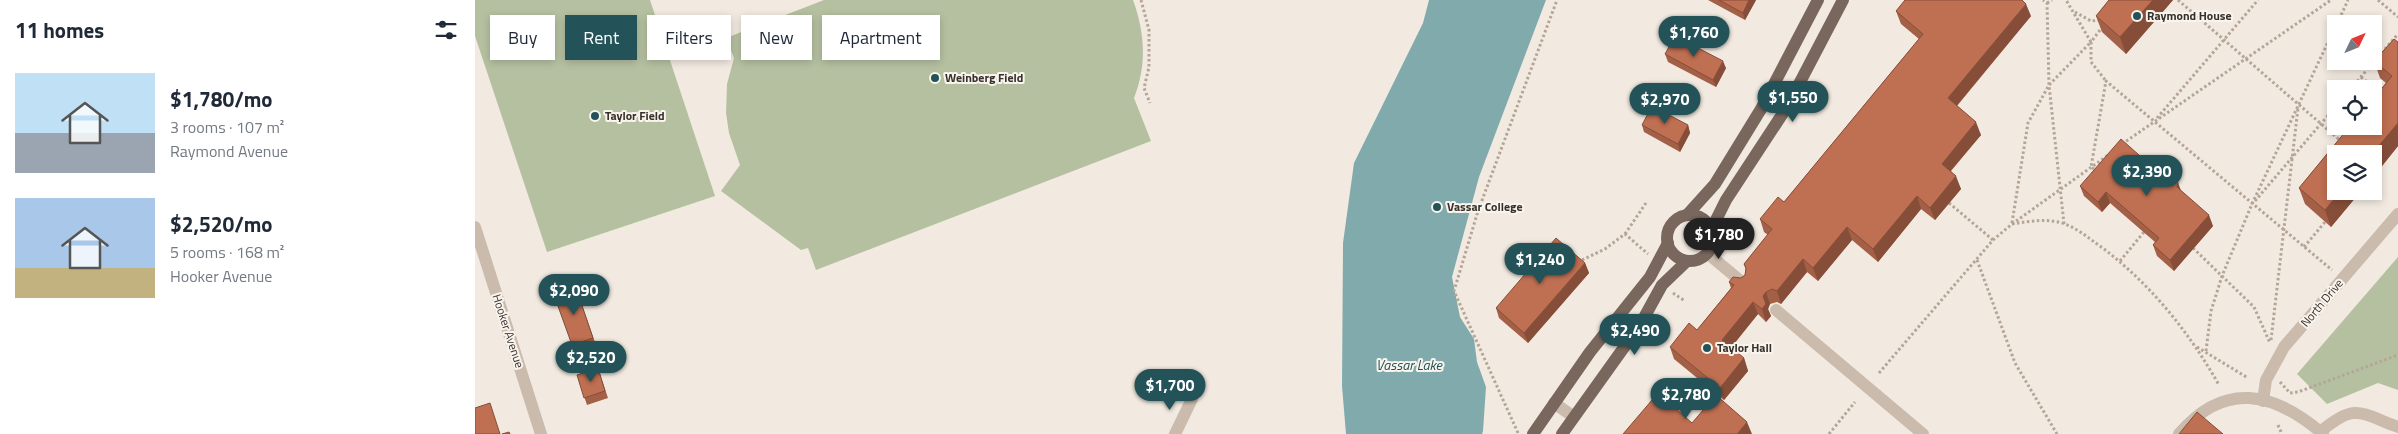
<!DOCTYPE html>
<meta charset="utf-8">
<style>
body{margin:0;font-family:"Titillium Web",sans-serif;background:#f6f6f7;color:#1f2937;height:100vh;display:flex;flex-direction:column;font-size:19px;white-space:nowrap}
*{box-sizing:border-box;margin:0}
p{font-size:16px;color:#747a83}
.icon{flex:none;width:28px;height:28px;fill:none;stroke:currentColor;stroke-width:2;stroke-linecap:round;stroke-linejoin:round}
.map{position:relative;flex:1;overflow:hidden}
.sheet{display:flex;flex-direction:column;background:#fff;width:475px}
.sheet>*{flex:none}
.hud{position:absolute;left:15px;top:15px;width:475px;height:45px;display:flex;gap:10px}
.needle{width:32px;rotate:47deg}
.buttons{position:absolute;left:1852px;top:15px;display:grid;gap:10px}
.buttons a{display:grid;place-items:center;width:55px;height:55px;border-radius:0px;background:#fff;box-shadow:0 2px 8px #0003;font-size:25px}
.price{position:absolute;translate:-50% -42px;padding:0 11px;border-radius:18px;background:#235358;color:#fff;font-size:16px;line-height:32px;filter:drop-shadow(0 1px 2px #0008)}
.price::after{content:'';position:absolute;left:50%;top:30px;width:15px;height:11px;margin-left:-8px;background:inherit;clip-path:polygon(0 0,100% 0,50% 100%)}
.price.active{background:#222;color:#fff}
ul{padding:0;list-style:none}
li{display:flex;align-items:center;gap:15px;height:125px;padding:0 15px}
li span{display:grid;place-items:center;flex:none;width:140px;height:100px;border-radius:0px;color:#555}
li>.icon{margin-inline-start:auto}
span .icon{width:60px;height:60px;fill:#fffc;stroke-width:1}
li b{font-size:21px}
h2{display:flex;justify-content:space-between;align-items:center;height:60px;padding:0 15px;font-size:21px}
.chip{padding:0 18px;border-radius:0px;background:#fff;box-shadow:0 2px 8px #0003;font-size:18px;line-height:45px}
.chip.active{background:#235358;color:#fff}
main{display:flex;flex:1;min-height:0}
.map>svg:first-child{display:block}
</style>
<main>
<section class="sheet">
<h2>11 homes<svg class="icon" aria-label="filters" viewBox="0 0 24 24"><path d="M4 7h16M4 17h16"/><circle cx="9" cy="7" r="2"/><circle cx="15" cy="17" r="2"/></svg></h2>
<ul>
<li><span style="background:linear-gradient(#bfe0f5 60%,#9aa5b1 0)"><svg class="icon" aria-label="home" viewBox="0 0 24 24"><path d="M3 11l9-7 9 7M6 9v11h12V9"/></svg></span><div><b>$1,780/mo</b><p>3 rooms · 107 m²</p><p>Raymond Avenue</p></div></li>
<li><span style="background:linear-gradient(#a9c7e8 70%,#c2b280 0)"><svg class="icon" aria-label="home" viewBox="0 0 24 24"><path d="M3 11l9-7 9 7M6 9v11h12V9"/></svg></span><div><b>$2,520/mo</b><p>5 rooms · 168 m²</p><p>Hooker Avenue</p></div></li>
</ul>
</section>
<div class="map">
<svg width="1923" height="434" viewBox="0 0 1923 434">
<rect width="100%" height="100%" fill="#f2eae0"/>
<g fill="#b5c0a1">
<path d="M0,0H175L240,196L72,252L0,36Z"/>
<path d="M349,0H658C670,33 672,65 659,98L676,141L341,270L333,248L326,250L246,191L265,165L254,133L251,113L252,84L259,58L251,38Z"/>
<path d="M1923,257V390L1903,383L1852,404L1822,374Z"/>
</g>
<path fill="#81aaad" d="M954,0H1071L1004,177L977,277L985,317L999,339L1002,362L1011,387L1008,431L1007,434H871L867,386L868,243L879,163L948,23Z"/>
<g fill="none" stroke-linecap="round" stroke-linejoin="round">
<g stroke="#b5a597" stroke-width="3" stroke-dasharray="2.5 2.5" stroke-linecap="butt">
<path d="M666,0L674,30V67L669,88L675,103"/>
<path d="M1703,0L1867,142"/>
<path d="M1903,0L1923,17"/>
<path d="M1572,3L1577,0"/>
<path d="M1600,12L1616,21L1627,20"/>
<path d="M1862,24L1873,0"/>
<path d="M1628,26L1616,42V62L1631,81"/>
<path d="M1910,49L1923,34"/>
<path d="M1886,77L1905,93"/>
<path d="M1876,89L1901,59"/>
<path d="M1682,118L1783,0"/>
<path d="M1647,144L1856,0"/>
<path d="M1623,172L1616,167L1631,81L1857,270"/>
<path d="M1780,201L1861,106"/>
<path d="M1474,203L1518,240"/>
<path d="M1537,223L1553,123L1574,85L1572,3L1568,0"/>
<path d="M1537,224C1555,221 1573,218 1590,224C1605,230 1616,240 1629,249C1677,286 1714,332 1744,385"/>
<path d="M1589,224L1574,85L1616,42L1591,0"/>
<path d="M1150,234L1171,203"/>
<path d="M1829,247L1850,222"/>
<path d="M1718,248L1779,307L1795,343"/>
<path d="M1107,260L1130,249L1150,234L1173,254"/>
<path d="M1502,260L1540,363L1582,434"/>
<path d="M1645,261L1669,232"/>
<path d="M1198,293L1210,301"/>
<path d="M1796,340L1823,108"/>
<path d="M1722,347L1773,378"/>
<path d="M1731,351L1736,311L1747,276L1777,204L1861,25"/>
<path d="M1404,373L1518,240L1537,224L1636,153"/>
<path d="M1805,382L1815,393L1823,392L1923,355"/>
<path d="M1803,425L1807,434"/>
<path d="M1043,433L979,291L1003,211L1082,0"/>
<path d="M1354,434L1380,402"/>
</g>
<g stroke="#cabbad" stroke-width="12">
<path d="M0,227L66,434"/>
<path d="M1232,253L1268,283"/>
<path d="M1301,310L1448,434"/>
<path d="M1788,401L1791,380L1809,347L1923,214"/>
<path d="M1079,403L1099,417"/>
<path d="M1845,432C1880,403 1883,412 1923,427"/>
<path d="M700,434L717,399"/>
<path d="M1704,434C1749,381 1798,391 1848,434"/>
</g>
<g stroke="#79675d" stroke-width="12">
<path d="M1212,215L1240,184L1286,109L1343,0"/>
<circle cx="1215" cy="238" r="23"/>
<path d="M1236,230L1251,200L1312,107L1368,0"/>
<path d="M1058,434L1115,352L1175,277L1193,243"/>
<path d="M1087,434L1165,325L1187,285L1212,261"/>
</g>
</g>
<g fill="#a45f47">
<path d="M1233,0H1281L1270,20Z"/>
<path d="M1634,0H1698L1651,54L1627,32L1621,16Z"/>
<path d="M1421,11L1556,16L1482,106L1506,135L1476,171L1486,189L1460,220L1446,209L1403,262L1377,240L1343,281L1332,272L1306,304L1302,302L1295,304L1293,309L1296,316L1291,322L1283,314L1256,348L1269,358L1273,371L1249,400L1199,359L1195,347L1222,330L1256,288L1254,282L1266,278L1270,275L1271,270L1269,264L1293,235L1289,232L1285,219L1309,202L1444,39L1426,24Z"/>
<path d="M1923,42V146L1899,176V154L1861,191H1886L1856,227L1830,204L1824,188L1911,83L1905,78L1899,61Z"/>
<path d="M1190,54L1251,68L1241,87L1193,62Z"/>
<path d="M1167,125H1213L1215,133L1205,152L1169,132Z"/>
<path d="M1673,163L1706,191L1738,226L1699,271L1682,256L1678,245L1680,242L1635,203L1627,212L1609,196L1605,186Z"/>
<path d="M1110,263L1114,273L1053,343L1024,318L1021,308Z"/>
<path d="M101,288L121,345L100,352L79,295Z"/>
<path d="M123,368L133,398L112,405L102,375Z"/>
</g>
<g fill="#864e39">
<path d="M1274,0H1281L1270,20L1268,13Z"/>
<path d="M1678,0H1698L1651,54L1645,37Z"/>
<path d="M1551,4L1556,16L1477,111L1473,98Z"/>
<path d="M1248,61L1251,68L1241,87L1238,80Z"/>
<path d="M1501,122L1506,135L1471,176L1467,164Z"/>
<path d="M1923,123V146L1899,176V154H1897Z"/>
<path d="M1213,125L1215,133L1205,152L1203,144Z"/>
<path d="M1481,176L1486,189L1460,220L1455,208Z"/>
<path d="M1703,183L1707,193L1702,187Z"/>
<path d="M1866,191H1886L1856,227L1850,210Z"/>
<path d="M1631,192L1635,203L1627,212L1623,202Z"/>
<path d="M1442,196L1446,209L1403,262L1398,249Z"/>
<path d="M1734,215L1738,226L1699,271L1695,260Z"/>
<path d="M1372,227L1377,240L1343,281L1338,268Z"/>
<path d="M1328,259L1332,272L1306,304L1302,291Z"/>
<path d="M1110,263L1114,273L1053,343L1049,333Z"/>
<path d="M1291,292L1295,304L1293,309L1296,316L1291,322L1287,309L1288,296Z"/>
<path d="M1278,302L1283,314L1251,353L1247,340Z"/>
<path d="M1269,358L1273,371L1249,400L1245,388Z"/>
<path d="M1272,422L1277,434H1262Z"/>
</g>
<g fill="#bf6f52" stroke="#864e39">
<path d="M1244,0H1274L1268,13Z"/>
<path d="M1430,0H1547L1551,4L1473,98L1501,122L1467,164L1481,176L1455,208L1442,196L1398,249L1372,227L1338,268L1328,259L1302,291L1297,289L1291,292L1288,296L1291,304L1287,309L1278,302L1247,340L1269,358L1245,388L1195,347L1214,323L1222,330L1259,285L1254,282L1258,277L1266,278L1270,275L1271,268L1269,264L1297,229L1285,219L1303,197L1309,202L1448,34L1421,11Z"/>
<path d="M1634,0H1678L1645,37L1621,16Z"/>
<path d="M1200,36L1248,61L1238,80L1190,54Z"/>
<path d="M1919,39L1923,42V123L1897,154H1861V191H1866L1850,210L1824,188L1875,126H1899V98L1917,76L1899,61Z"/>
<path d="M1177,106L1213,125L1203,144L1167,125Z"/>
<path d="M1646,139L1673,163L1691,168L1699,175L1703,183L1702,187L1734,215L1695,260L1678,245L1684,238L1631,192L1623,202L1605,186Z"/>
<path d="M1081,238L1110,263L1049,333L1021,308Z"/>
<path d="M101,288L118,338L97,345L79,295Z"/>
<path d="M123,368L130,391L109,398L102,375Z"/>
<path d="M1183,393L1217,423L1241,395L1272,422L1262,434H1148Z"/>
<path d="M15,403L25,434H0V408Z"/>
<path d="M1722,412L1748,434H1704Z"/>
<path d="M34,432L35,434H27Z"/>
</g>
<g fill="#235358" stroke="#f9f4ed" stroke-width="2">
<circle cx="1662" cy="16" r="5"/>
<circle cx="460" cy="78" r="5"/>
<circle cx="120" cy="116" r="5"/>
<circle cx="962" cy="207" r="5"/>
<circle cx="1232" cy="348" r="5"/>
</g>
<g text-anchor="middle" stroke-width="4" stroke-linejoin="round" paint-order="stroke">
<g font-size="12" font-weight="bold" fill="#38302b" stroke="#f9f4ed" text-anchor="start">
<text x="1672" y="20">Raymond House</text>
<text x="470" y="82">Weinberg Field</text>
<text x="130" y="120">Taylor Field</text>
<text x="972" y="211">Vassar College</text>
<text x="1242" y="352">Taylor Hall</text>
</g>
<g font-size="12" fill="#38302b" stroke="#f9f4ed">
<text transform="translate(1847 303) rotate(-50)" y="4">North Drive</text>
<text transform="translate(33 331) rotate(72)" y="4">Hooker Avenue</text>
</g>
<g font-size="14" font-style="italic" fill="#235358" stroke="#f9f4ed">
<text x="934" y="370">Vassar Lake</text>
</g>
</g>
</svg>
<div class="buttons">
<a><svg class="needle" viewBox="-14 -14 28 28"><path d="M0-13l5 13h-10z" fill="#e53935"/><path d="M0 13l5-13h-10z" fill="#747a83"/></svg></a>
<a><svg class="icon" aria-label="locate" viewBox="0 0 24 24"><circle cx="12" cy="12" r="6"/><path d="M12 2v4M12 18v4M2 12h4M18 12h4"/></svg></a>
<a><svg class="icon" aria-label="layers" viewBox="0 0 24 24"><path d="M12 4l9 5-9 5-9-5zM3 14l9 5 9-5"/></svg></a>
</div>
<b class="price" style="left:1219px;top:58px">$1,760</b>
<b class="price" style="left:1318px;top:123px">$1,550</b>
<b class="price" style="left:1190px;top:125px">$2,970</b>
<b class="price" style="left:1672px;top:197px">$2,390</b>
<b class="price active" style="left:1244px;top:260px">$1,780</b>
<b class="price" style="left:1065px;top:285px">$1,240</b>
<b class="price" style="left:99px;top:316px">$2,090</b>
<b class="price" style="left:1160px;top:356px">$2,490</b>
<b class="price" style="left:116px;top:383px">$2,520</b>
<b class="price" style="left:695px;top:411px">$1,700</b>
<b class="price" style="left:1211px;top:420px">$2,780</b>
<div class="hud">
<a class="chip">Buy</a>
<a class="chip active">Rent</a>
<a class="chip">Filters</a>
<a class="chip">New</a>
<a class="chip">Apartment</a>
</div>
</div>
</main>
